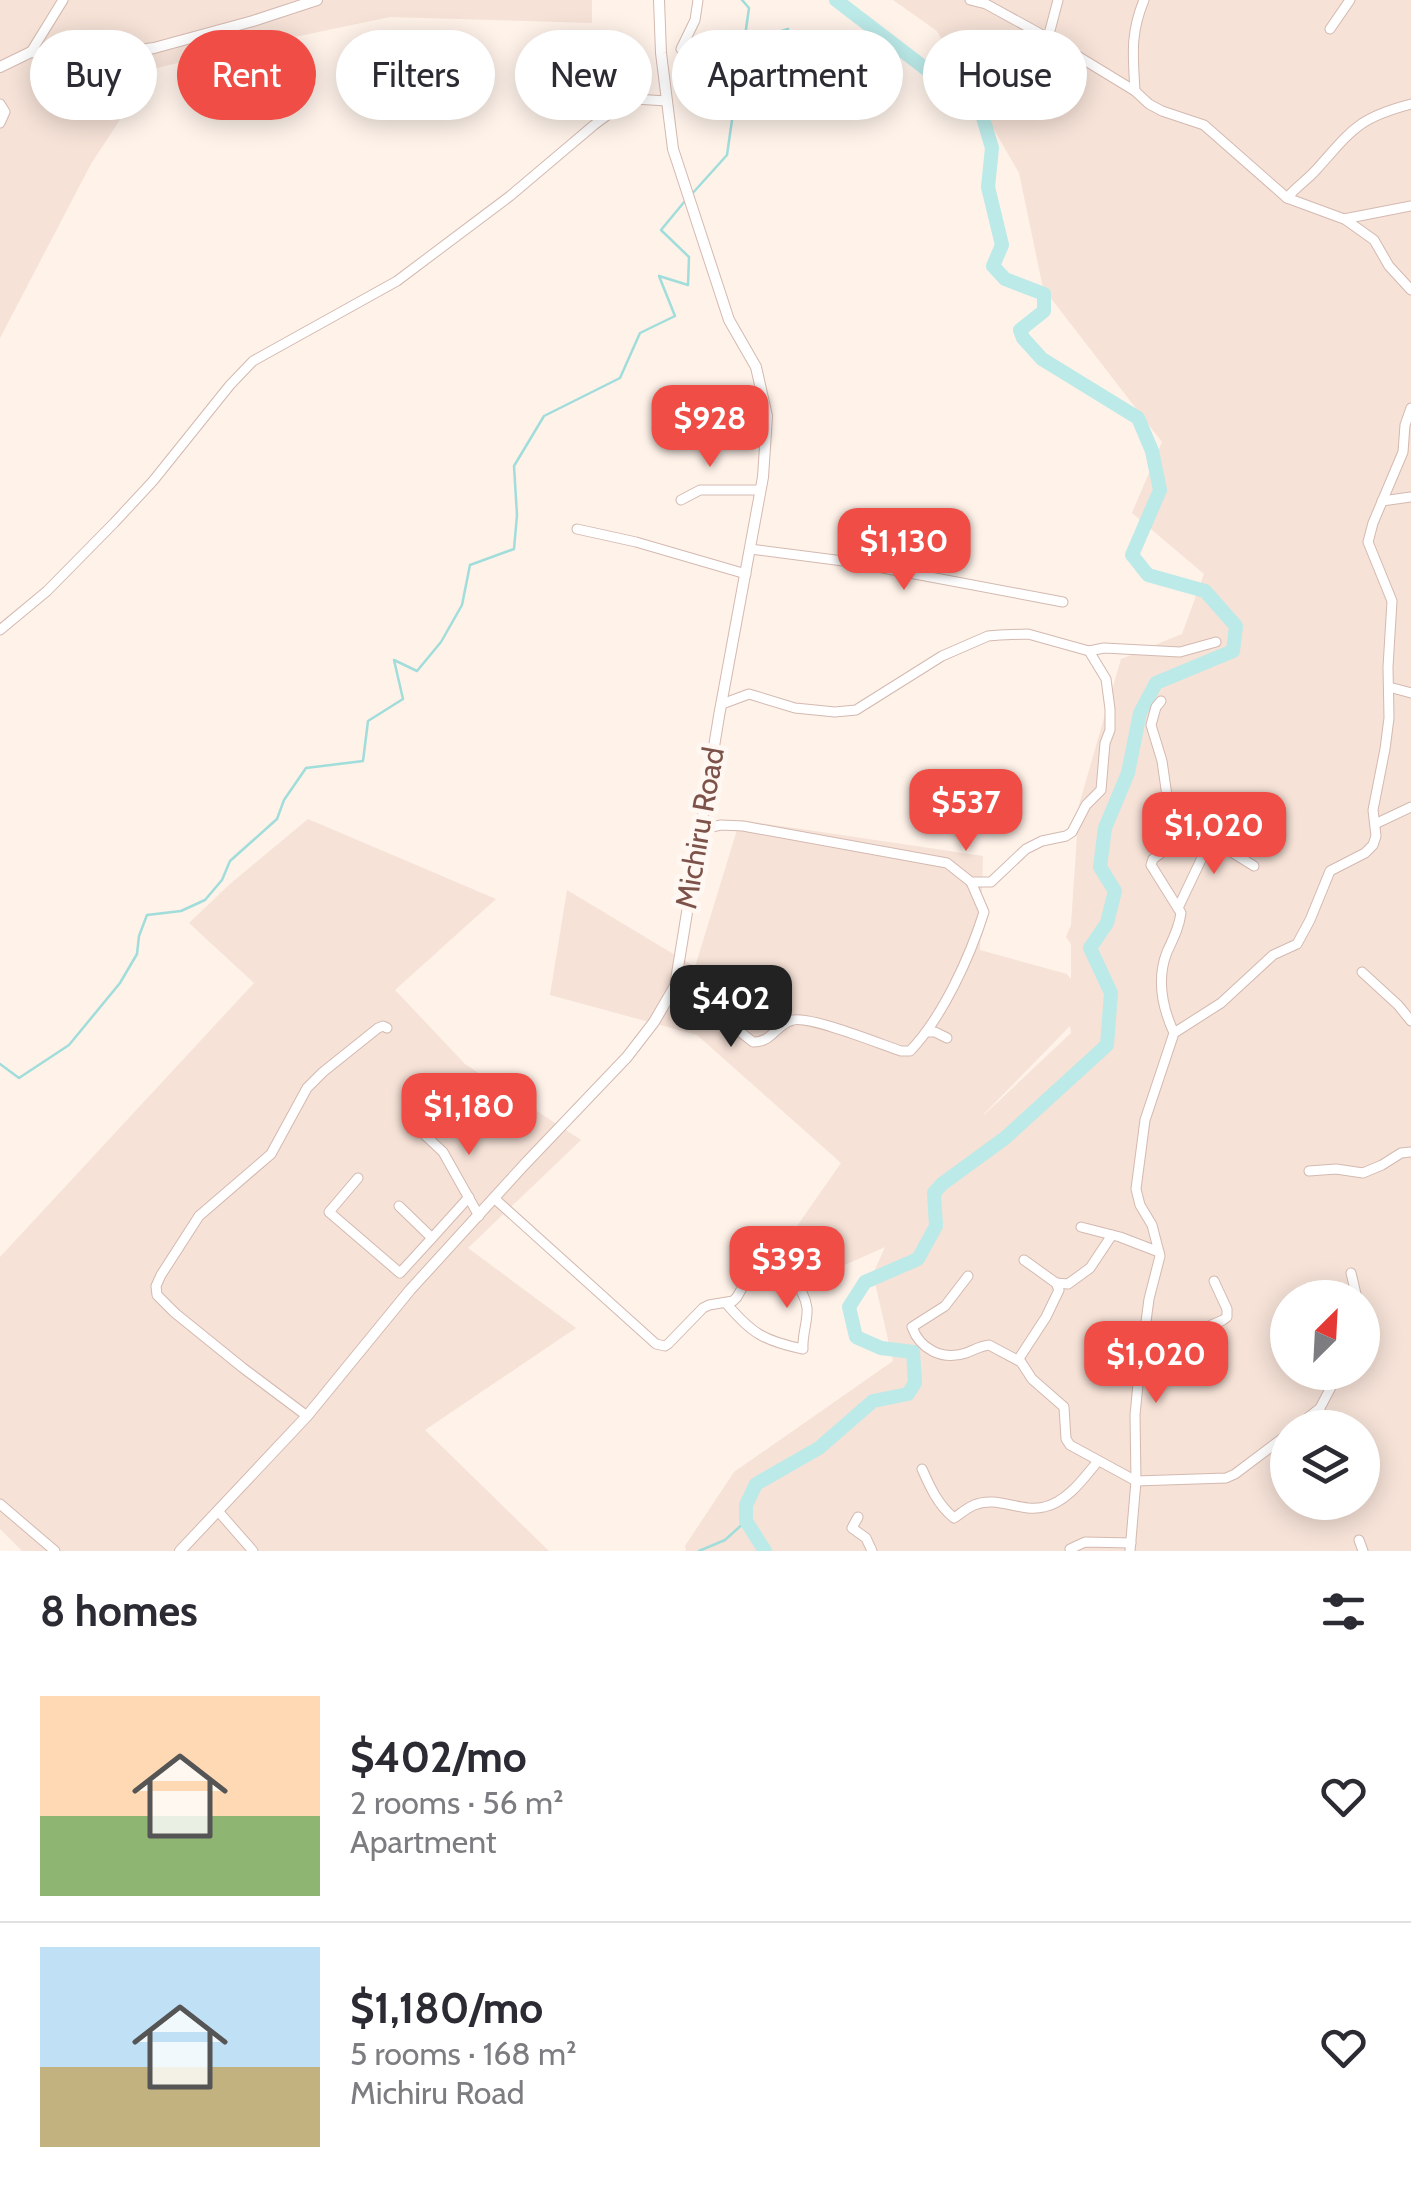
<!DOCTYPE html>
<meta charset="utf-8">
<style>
body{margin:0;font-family:Cabin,sans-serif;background:#f7f7f7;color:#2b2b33;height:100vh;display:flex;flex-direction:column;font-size:38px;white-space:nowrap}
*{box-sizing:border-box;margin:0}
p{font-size:32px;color:#7c7c81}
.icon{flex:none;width:55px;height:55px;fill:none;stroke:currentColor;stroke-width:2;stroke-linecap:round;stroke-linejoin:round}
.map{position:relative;height:1551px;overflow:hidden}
.panel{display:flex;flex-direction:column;background:#fff;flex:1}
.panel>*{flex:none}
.banner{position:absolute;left:30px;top:30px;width:1352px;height:90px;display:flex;gap:20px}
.needle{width:65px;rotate:24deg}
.controls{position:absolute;left:1270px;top:1280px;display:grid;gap:20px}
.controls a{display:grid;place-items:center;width:110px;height:110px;border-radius:50%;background:#fff;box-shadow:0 5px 25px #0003;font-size:50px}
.price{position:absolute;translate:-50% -85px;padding:0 22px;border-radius:20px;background:#f04d46;color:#fff;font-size:32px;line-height:65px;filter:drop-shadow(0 2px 5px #0008)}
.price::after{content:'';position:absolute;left:50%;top:60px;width:30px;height:22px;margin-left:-15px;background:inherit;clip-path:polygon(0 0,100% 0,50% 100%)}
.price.on{background:#222;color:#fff}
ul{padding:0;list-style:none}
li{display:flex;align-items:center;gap:30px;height:250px;padding:0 40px}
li+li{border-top:2px solid #e1e1e2}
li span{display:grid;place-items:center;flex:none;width:280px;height:200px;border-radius:0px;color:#555}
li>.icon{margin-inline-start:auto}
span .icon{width:120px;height:120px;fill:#fffc;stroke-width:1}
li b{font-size:42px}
h2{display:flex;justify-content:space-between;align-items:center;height:120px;padding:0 40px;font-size:42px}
.chip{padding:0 35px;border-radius:45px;background:#fff;box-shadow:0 5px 25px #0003;font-size:35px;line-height:90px}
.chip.on{background:#f04d46;color:#fff}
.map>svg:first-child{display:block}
</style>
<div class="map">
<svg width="1411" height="1551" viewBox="0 0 1411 1551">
<rect width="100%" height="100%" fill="#fef2e9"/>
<g fill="#f6e2d7" fill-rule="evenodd">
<path d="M0,0H592V23L390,17L209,55L194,62L190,60L153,69L91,164L0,338Z"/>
<path d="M893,0H1411V1551H686L685,1546L734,1472L893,1361L873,1274L885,1247L820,1276L781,1249L841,1163L697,1035L550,995L567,890L695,967L740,820L983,856L980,950L1067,974L1071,979V944L1066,937L1071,925L1079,805L1121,659L1182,634L1204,574L1132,513L1162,442L1043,288L1019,173L937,31ZM1070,1026L1071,1033L984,1115V1114ZM1288,1298H1362V1372H1288ZM1288,1428H1362V1502H1288Z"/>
<path d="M308,819L496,899L395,990L465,1064L581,1140L468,1248L576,1328L425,1430L549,1551H22L0,1529V1257L254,983L189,923L230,884Z"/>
</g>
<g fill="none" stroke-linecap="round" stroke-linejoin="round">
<g stroke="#a0dddb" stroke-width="2.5">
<path d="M691,195L727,155L736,92L770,99L789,60L788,29L744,43L749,8L742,0"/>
<path d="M0,1064L19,1078L69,1045L120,983L137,954L139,936L147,915L181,911L205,900L222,880L230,861L277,819L284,800L306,768L363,761L368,721L403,699L394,660L417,671L441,642L462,605L470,565L514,549L517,515L514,466L544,416L620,378L640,333L675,316L659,276L688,285L689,257L661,230L685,201"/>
<path d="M699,1551L725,1540L746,1521"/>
</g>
<path stroke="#bbeae8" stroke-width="14" d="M765,1551L746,1521V1505L756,1484L819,1448L873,1401L908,1394L915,1383L913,1352L881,1348L856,1337L849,1307L865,1282L918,1259L936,1226L934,1193L942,1184L1005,1138L1107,1045L1111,993L1090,948L1107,923L1115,891L1100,867L1105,828L1128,773L1140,713L1156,683L1233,651L1236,626L1205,591L1148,575L1132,555L1160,490L1152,451L1138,418L1042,359L1023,338L1020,330L1044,311V294L1005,279L993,266L1002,245L988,187L992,148L981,111L836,0"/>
<g stroke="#d4b9b0" stroke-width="11">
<g id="minor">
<path d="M970,0L986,4L1048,38L1135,91L1149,104L1162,111L1204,125L1287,198L1344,219L1411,206"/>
<path d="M1330,29L1350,0"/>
<path d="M1048,38L1058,0"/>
<path d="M681,49L695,20L698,0"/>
<path d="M31,52L63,0"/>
<path d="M1135,91C1133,55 1130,34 1144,0"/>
<path d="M0,104L5,112L0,123"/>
<path d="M1287,198C1296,187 1307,180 1316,170C1352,130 1357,118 1411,104"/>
<path d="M1346,220L1374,240L1389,266L1411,290"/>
<path d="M681,500L700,490H760"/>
<path d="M1382,501L1411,497"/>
<path d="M577,529L636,542L746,574"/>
<path d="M750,549L851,562L1063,602"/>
<path d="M0,630L47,591L114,523L153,481L230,385L253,361L397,281L510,196L594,125L625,102L634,99L667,101"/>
<path d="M1389,687L1411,693"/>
<path d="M1161,701L1156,707L1151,725L1162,761L1167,796L1180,824L1169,847L1153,859L1151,865L1181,913C1179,928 1173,939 1167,952C1156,980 1162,1007 1174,1033"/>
<path d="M722,704L749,694L795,708L835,712L856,710L942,656L988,636L1000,635L1028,634L1089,651L1104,648L1180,652L1216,642"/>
<path d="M1375,824L1411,807"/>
<path d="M702,829L721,825L743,826L947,863L971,882H991L1026,849L1042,841L1066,836L1072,832L1086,805L1101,790L1105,743L1110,730V709L1106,679L1089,651"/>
<path d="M1178,908L1209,843H1217L1254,866"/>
<path d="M1362,972L1398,1005L1411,1021"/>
<path d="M675,986L701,1001L753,1042C772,1043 777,1023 793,1020C811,1016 880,1044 901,1051H910C942,1018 970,957 984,912L971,882"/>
<path d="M929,1032H935L947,1038"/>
<path d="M424,1104L410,1121L443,1152L479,1216"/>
<path d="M1309,1171L1336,1169L1363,1173L1382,1165L1401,1153L1411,1152"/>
<path d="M358,1178L329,1212L400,1273L432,1238L399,1206"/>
<path d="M495,1199L656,1344L665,1346L668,1344L703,1308L709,1305L733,1301L737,1297L751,1272L764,1262C784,1268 804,1286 807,1308C808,1321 802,1335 803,1349C764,1341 751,1333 726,1303"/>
<path d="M1081,1227L1120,1237L1159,1252"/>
<path d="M432,1238L469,1197"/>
<path d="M1351,1273L1357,1298"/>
<path d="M968,1276L945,1306L912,1327C920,1349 942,1361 966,1353C974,1350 980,1346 989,1345L1021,1362L1032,1379L1064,1407L1066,1439L1070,1445L1136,1481L1226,1478L1235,1474L1288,1434"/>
<path d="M1056,1283L1068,1284L1090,1268L1112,1235"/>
<path d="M1362,1323L1365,1335L1362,1344"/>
<path d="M1146,1329L1186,1336L1223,1320L1227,1317V1309L1214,1281"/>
<path d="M1018,1360L1046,1317L1059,1290L1056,1283L1024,1260"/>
<path d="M307,1416L243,1368L175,1313L157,1295L156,1286L161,1275L199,1216L271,1154L307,1088L323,1072L378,1028L383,1026L387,1028"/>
<path d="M1295,1428L1320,1408L1339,1372"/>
<path d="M922,1469C930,1487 938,1505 954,1518C960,1514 967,1508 974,1505C997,1495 1021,1513 1044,1507C1067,1502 1084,1478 1098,1461"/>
<path d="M0,1504L55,1551"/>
<path d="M218,1511L253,1551"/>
<path d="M858,1517L852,1528L866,1538L872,1551"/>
<path d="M1359,1540L1363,1551"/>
<path d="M1070,1549L1085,1542L1131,1543"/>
<path d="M1130,1551L1136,1481L1135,1415L1139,1374L1149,1299L1160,1256L1152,1225L1140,1205L1136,1189L1145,1120L1174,1033L1221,1003L1273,955L1297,944L1310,920L1330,871L1365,853L1373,845L1376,836L1373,810L1385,749L1389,718L1388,667L1392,601L1368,542L1373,523L1403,452L1405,425L1411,408"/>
</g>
</g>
<g stroke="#d4b9b0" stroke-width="12">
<g id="tertiary">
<path d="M0,67L31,52L98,56L154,48L253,21L317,0"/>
<path d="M180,1551L307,1416L410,1290L524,1165L627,1057L654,1022L675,986L719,716L763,477L767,416L756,367L729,320L673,149L661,53L659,0"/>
</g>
</g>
<use href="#minor" stroke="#fff" stroke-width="9"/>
<use href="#tertiary" stroke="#fff" stroke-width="10"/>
</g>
<g text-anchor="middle" stroke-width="10" stroke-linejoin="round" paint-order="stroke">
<g font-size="30" fill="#7c5249" stroke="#fff7f1">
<text transform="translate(700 828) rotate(-80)" y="10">Michiru Road</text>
</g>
</g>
</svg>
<div class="controls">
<a><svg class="needle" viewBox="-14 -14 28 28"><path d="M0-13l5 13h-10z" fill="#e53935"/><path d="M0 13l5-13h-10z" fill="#7c7c81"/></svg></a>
<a><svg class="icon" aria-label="layers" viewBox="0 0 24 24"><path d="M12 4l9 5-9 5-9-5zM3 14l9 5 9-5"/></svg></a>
</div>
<b class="price" style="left:710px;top:470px">$928</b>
<b class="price" style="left:904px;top:593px">$1,130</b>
<b class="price" style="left:966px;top:854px">$537</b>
<b class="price" style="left:1214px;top:877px">$1,020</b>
<b class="price on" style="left:731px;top:1050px">$402</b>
<b class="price" style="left:469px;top:1158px">$1,180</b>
<b class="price" style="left:787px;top:1311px">$393</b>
<b class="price" style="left:1156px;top:1406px">$1,020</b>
<div class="banner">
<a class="chip">Buy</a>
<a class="chip on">Rent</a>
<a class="chip">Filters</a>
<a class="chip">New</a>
<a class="chip">Apartment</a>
<a class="chip">House</a>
</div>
</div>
<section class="panel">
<h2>8 homes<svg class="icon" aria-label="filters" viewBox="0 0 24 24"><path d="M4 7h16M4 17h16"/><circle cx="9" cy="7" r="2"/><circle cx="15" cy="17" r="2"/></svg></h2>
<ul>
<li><span style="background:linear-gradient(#ffd9b3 60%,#8fb573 0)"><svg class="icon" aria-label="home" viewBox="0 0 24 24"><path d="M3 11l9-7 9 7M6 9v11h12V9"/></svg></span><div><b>$402/mo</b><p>2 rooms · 56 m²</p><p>Apartment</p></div><svg class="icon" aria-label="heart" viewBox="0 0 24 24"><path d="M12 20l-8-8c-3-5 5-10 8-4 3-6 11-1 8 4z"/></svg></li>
<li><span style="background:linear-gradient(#bfe0f5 60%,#c2b280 0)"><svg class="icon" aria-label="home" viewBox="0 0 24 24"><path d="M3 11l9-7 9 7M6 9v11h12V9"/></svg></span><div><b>$1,180/mo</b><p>5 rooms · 168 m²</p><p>Michiru Road</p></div><svg class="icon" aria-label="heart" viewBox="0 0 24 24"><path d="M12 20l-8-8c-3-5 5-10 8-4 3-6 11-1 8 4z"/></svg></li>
</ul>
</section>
